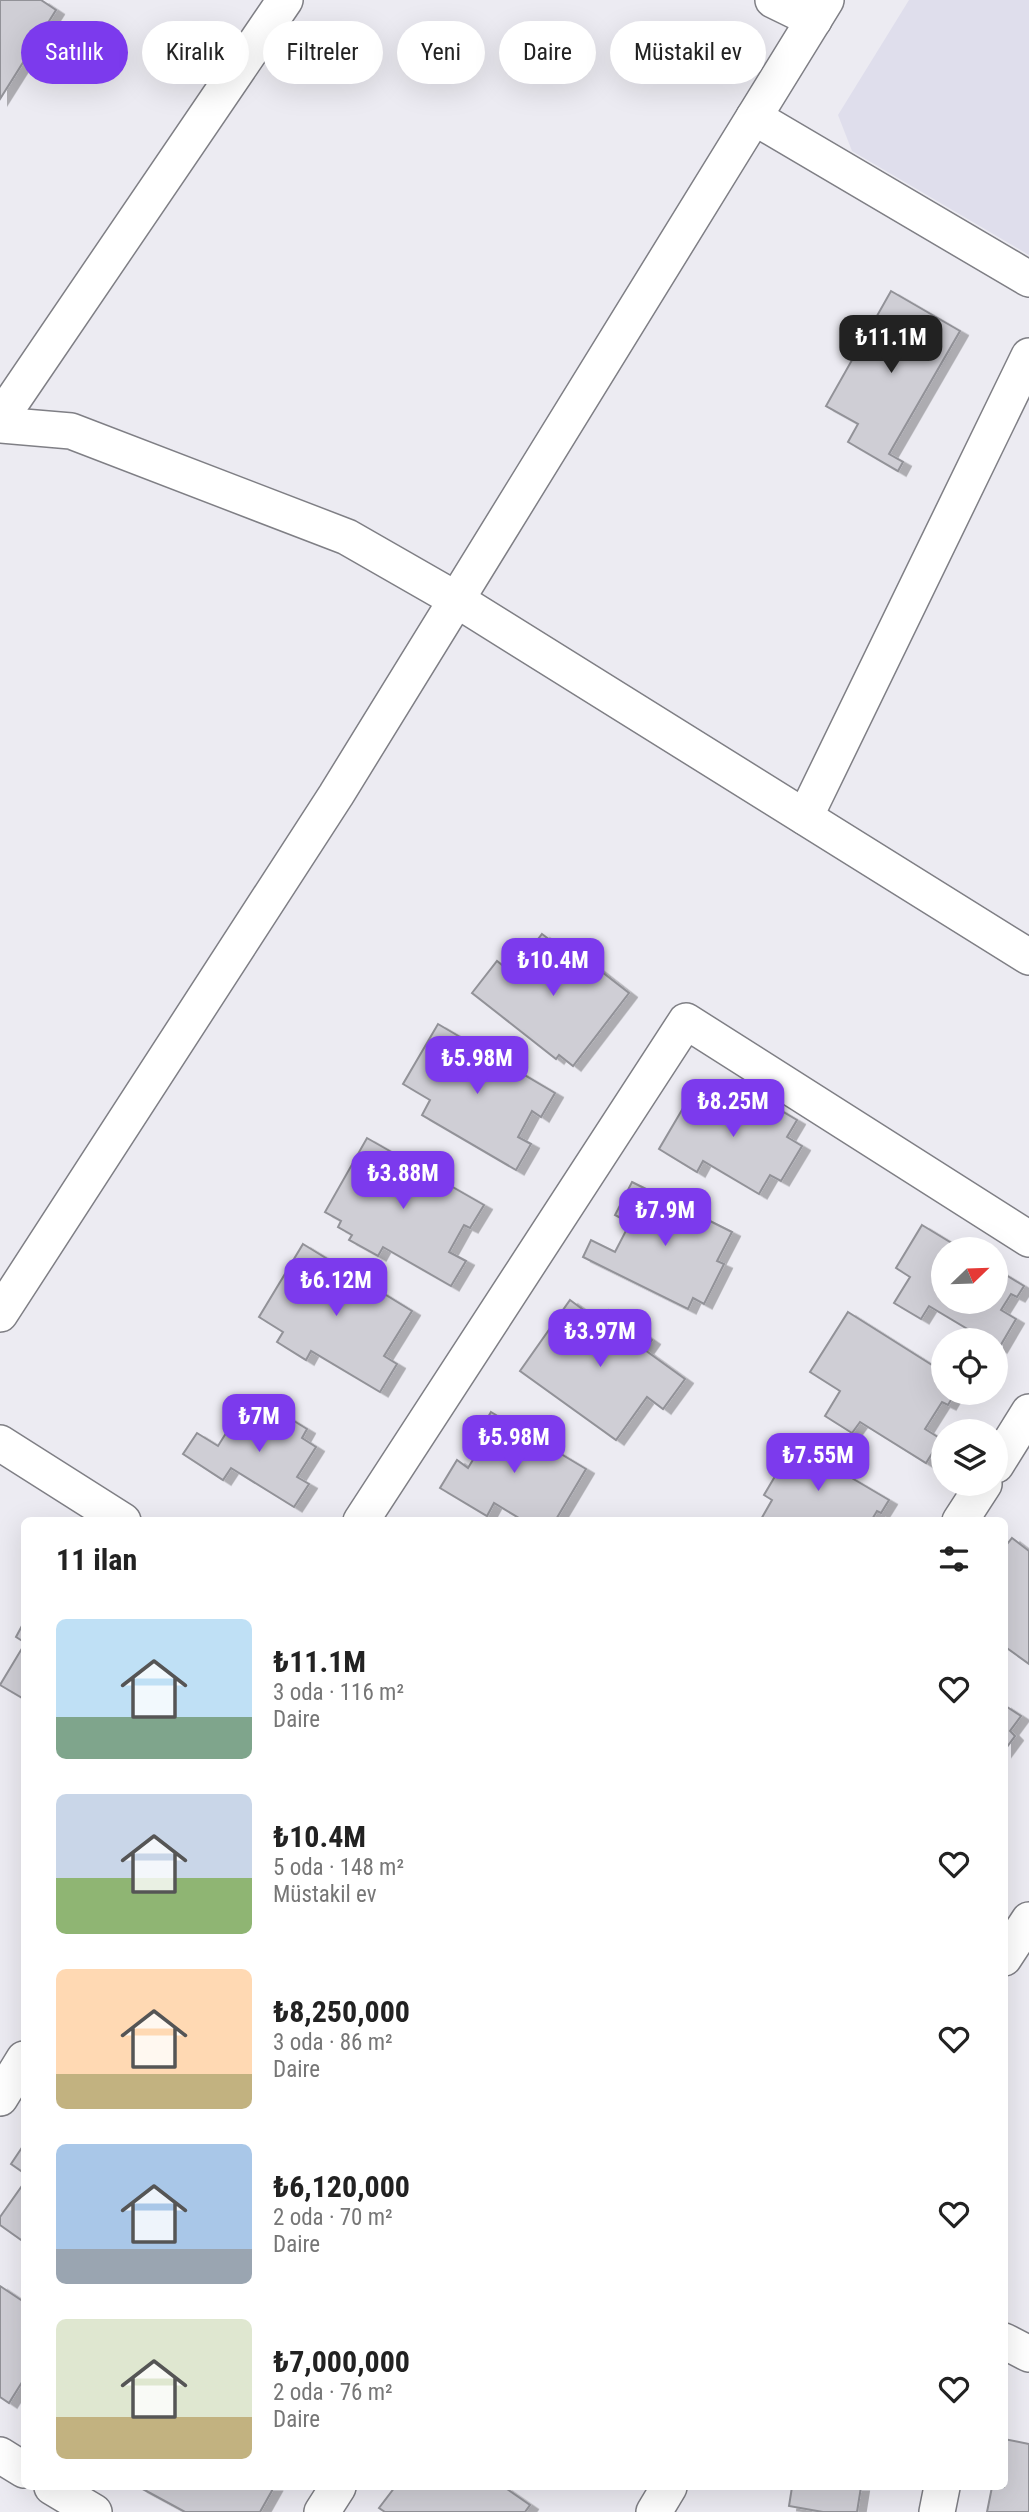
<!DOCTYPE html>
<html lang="tr">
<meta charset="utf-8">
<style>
body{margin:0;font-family:"Roboto Condensed",sans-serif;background:#f2f2f2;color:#222;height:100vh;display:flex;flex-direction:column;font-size:26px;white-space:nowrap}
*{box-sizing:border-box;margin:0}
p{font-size:23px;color:#767676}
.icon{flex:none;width:38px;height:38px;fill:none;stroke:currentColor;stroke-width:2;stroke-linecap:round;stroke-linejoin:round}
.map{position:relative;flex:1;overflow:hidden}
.sheet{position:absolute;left:21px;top:1517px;width:987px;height:973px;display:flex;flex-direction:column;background:#fff;border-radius:10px;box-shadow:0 7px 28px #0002}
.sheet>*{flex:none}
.hud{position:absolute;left:21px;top:21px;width:987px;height:63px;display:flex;gap:14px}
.needle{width:46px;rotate:67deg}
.fabs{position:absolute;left:931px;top:1237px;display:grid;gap:14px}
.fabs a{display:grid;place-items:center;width:77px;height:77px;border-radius:50%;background:#fff;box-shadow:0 7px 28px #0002;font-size:35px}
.price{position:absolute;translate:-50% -60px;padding:0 16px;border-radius:14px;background:#7c3aed;color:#fff;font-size:23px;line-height:46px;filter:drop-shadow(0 2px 4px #0008)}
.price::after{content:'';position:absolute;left:50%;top:42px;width:21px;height:16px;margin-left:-10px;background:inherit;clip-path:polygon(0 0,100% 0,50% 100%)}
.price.selected{background:#222;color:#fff}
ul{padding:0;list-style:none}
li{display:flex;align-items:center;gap:21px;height:175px;padding:0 35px}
li span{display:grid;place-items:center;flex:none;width:196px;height:140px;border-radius:10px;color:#555}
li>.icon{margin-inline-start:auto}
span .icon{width:84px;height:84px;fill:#fffc;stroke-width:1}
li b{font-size:30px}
h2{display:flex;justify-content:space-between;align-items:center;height:84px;padding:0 35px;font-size:30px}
.pill{padding:0 24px;border-radius:32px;background:#fff;box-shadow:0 7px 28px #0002;font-size:24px;line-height:63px}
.pill.selected{background:#7c3aed;color:#fff}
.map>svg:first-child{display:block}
</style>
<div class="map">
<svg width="1029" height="2512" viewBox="0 0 1029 2512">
<defs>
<filter id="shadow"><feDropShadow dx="8" dy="4.5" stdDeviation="0" flood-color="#0004"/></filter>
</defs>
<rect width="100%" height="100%" fill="#ecebf2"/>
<path fill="#dfdeec" d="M909,0H1029V255L852,151L838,115Z"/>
<g fill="#cfced5" stroke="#929298" stroke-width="2" filter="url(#shadow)">
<path d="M0,0H41L56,10L0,99Z"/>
<path d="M891,291L960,331L889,454L903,462L898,471L848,442L858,424L826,406Z"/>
<path d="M542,934L562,949L566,944L629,993L573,1066L559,1055L556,1059L472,993L497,961L512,973Z"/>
<path d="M438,1024L555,1093L541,1117L532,1111L518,1137L531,1144L516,1170L422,1115L430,1100L403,1084Z"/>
<path d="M696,1086L742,1113L753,1094L797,1120L787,1137L802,1146L781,1181L770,1175L759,1194L703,1161L697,1172L659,1149Z"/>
<path d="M367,1138L484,1205L470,1228L464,1225L449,1252L466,1261L451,1286L383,1247L378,1256L349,1240L352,1235L338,1227L341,1221L325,1212Z"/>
<path d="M632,1182L732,1232L717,1261L724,1264L704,1304L693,1298L688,1309L583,1257L591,1240L615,1252L630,1223L615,1215Z"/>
<path d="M922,1225L963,1250H943V1302H996V1269L1024,1286L1017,1297L1011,1294L1001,1310L1016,1319L999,1348L996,1346V1340H986L929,1306L921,1319L894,1303L910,1277L896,1268Z"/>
<path d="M303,1244L412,1311L384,1356L397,1364L380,1392L311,1351L306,1360L277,1342L283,1332L259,1317Z"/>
<path d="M570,1300L600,1322L609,1310L652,1340L645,1350L685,1379L663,1409L647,1397L616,1440L520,1371Z"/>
<path d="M848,1312L943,1372V1393H955L948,1405L942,1402L925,1429L941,1439L926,1463L860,1422L852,1433L825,1416L840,1391L810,1372Z"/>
<path d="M268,1405L307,1429L302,1438L316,1447L297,1477L309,1484L294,1507L231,1468L223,1480L183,1454L197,1433L218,1446L238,1414L255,1425Z"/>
<path d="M491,1412L586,1469L555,1521H524L494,1503L487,1516L440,1488L457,1460L468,1468L483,1443L476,1438Z"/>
<path d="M794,1444L889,1500L881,1513L877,1511L871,1521H760L772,1500L764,1495Z"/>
<path d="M1012,1538L1029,1551V1664L1004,1646V1548Z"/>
<path d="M24,1622V1642L16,1637Z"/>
<path d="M24,1645V1699L0,1685Z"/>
<path d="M1004,1705L1021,1716L1010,1731L1015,1736L1004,1751Z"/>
<path d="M23,2146H24V2173L11,2164Z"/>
<path d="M24,2183V2242L0,2225V2217Z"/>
<path d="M0,2286L24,2302V2379L9,2403L0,2397Z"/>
<path d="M1004,2439L1029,2444V2512H987L992,2487H1004Z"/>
<path d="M139,2487H274L260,2512H185Z"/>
<path d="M395,2487H504L530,2505L525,2512H385L379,2508Z"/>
<path d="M792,2487H861L857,2512H823L789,2506Z"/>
</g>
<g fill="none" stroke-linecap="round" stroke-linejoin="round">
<g stroke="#7f7f85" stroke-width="38">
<g id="street">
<path d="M773,0L814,20"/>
<path d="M754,117L1029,279"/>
<path d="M0,419L285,0"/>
<path d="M0,425L71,431L347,537L457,600L1029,957"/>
<path d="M805,817L1029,356"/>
<path d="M0,1314L336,795L826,0"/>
<path d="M0,1443L123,1521"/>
<path d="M996,1465L1029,1412"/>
<path d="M361,1521L686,1021L1029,1239"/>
<path d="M960,1521L984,1484"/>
<path d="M1004,1958L1029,1920"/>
<path d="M0,2098L24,2059"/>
<path d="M1004,2341L1029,2354"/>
<path d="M0,2455L24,2470"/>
<path d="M52,2487L94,2512"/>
<path d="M322,2512L338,2487"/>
<path d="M654,2512L669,2487"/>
<path d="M937,2512L942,2487"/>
</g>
</g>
<use href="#street" stroke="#fff" stroke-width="35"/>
</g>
</svg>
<div class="fabs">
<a><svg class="needle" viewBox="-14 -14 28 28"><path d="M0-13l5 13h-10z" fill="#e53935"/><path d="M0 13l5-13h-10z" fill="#767676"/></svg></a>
<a><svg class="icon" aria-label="locate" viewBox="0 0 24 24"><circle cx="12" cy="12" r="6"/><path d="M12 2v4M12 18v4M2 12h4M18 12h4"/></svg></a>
<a><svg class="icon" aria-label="layers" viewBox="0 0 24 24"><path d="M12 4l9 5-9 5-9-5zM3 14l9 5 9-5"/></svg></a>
</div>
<b class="price selected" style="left:891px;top:375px">₺11.1M</b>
<b class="price" style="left:553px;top:998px">₺10.4M</b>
<b class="price" style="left:477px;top:1096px">₺5.98M</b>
<b class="price" style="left:733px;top:1139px">₺8.25M</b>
<b class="price" style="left:403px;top:1211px">₺3.88M</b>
<b class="price" style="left:665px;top:1248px">₺7.9M</b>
<b class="price" style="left:336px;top:1318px">₺6.12M</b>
<b class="price" style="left:600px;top:1369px">₺3.97M</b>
<b class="price" style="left:259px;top:1454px">₺7M</b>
<b class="price" style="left:514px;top:1475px">₺5.98M</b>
<b class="price" style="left:818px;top:1493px">₺7.55M</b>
<div class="hud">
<a class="pill selected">Satılık</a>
<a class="pill">Kiralık</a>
<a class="pill">Filtreler</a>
<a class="pill">Yeni</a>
<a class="pill">Daire</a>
<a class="pill">Müstakil ev</a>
</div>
<section class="sheet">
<h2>11 ilan<svg class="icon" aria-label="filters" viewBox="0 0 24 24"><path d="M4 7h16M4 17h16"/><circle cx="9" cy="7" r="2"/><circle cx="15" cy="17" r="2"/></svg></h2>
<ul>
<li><span style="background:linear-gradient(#bfe0f5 70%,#7fa58c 0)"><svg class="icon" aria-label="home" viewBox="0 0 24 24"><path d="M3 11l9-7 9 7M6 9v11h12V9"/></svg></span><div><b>₺11.1M</b><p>3 oda · 116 m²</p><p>Daire</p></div><svg class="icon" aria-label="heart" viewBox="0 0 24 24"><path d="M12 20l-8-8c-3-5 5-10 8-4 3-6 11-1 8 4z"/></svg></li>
<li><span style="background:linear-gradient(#c9d6e8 60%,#8fb573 0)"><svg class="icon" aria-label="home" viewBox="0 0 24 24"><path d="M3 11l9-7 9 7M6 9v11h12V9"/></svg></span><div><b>₺10.4M</b><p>5 oda · 148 m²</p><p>Müstakil ev</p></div><svg class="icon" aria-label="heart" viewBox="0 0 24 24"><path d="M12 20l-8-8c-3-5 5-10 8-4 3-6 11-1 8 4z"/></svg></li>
<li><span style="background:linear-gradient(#ffd9b3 75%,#c2b280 0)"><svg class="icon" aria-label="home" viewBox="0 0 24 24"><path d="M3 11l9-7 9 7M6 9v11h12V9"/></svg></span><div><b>₺8,250,000</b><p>3 oda · 86 m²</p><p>Daire</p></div><svg class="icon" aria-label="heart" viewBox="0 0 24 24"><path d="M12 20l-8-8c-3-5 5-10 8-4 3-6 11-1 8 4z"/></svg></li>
<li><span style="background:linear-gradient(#a9c7e8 75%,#9aa5b1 0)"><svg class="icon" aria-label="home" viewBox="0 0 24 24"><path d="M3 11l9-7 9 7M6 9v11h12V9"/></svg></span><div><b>₺6,120,000</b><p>2 oda · 70 m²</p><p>Daire</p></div><svg class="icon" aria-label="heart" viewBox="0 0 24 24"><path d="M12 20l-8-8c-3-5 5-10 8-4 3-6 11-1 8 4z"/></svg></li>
<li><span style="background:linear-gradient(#dfe7d0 70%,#c2b280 0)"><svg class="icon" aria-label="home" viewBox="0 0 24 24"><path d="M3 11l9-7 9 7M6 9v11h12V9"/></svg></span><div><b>₺7,000,000</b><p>2 oda · 76 m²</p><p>Daire</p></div><svg class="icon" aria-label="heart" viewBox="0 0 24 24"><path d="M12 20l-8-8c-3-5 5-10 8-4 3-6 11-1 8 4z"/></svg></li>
</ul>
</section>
</div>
